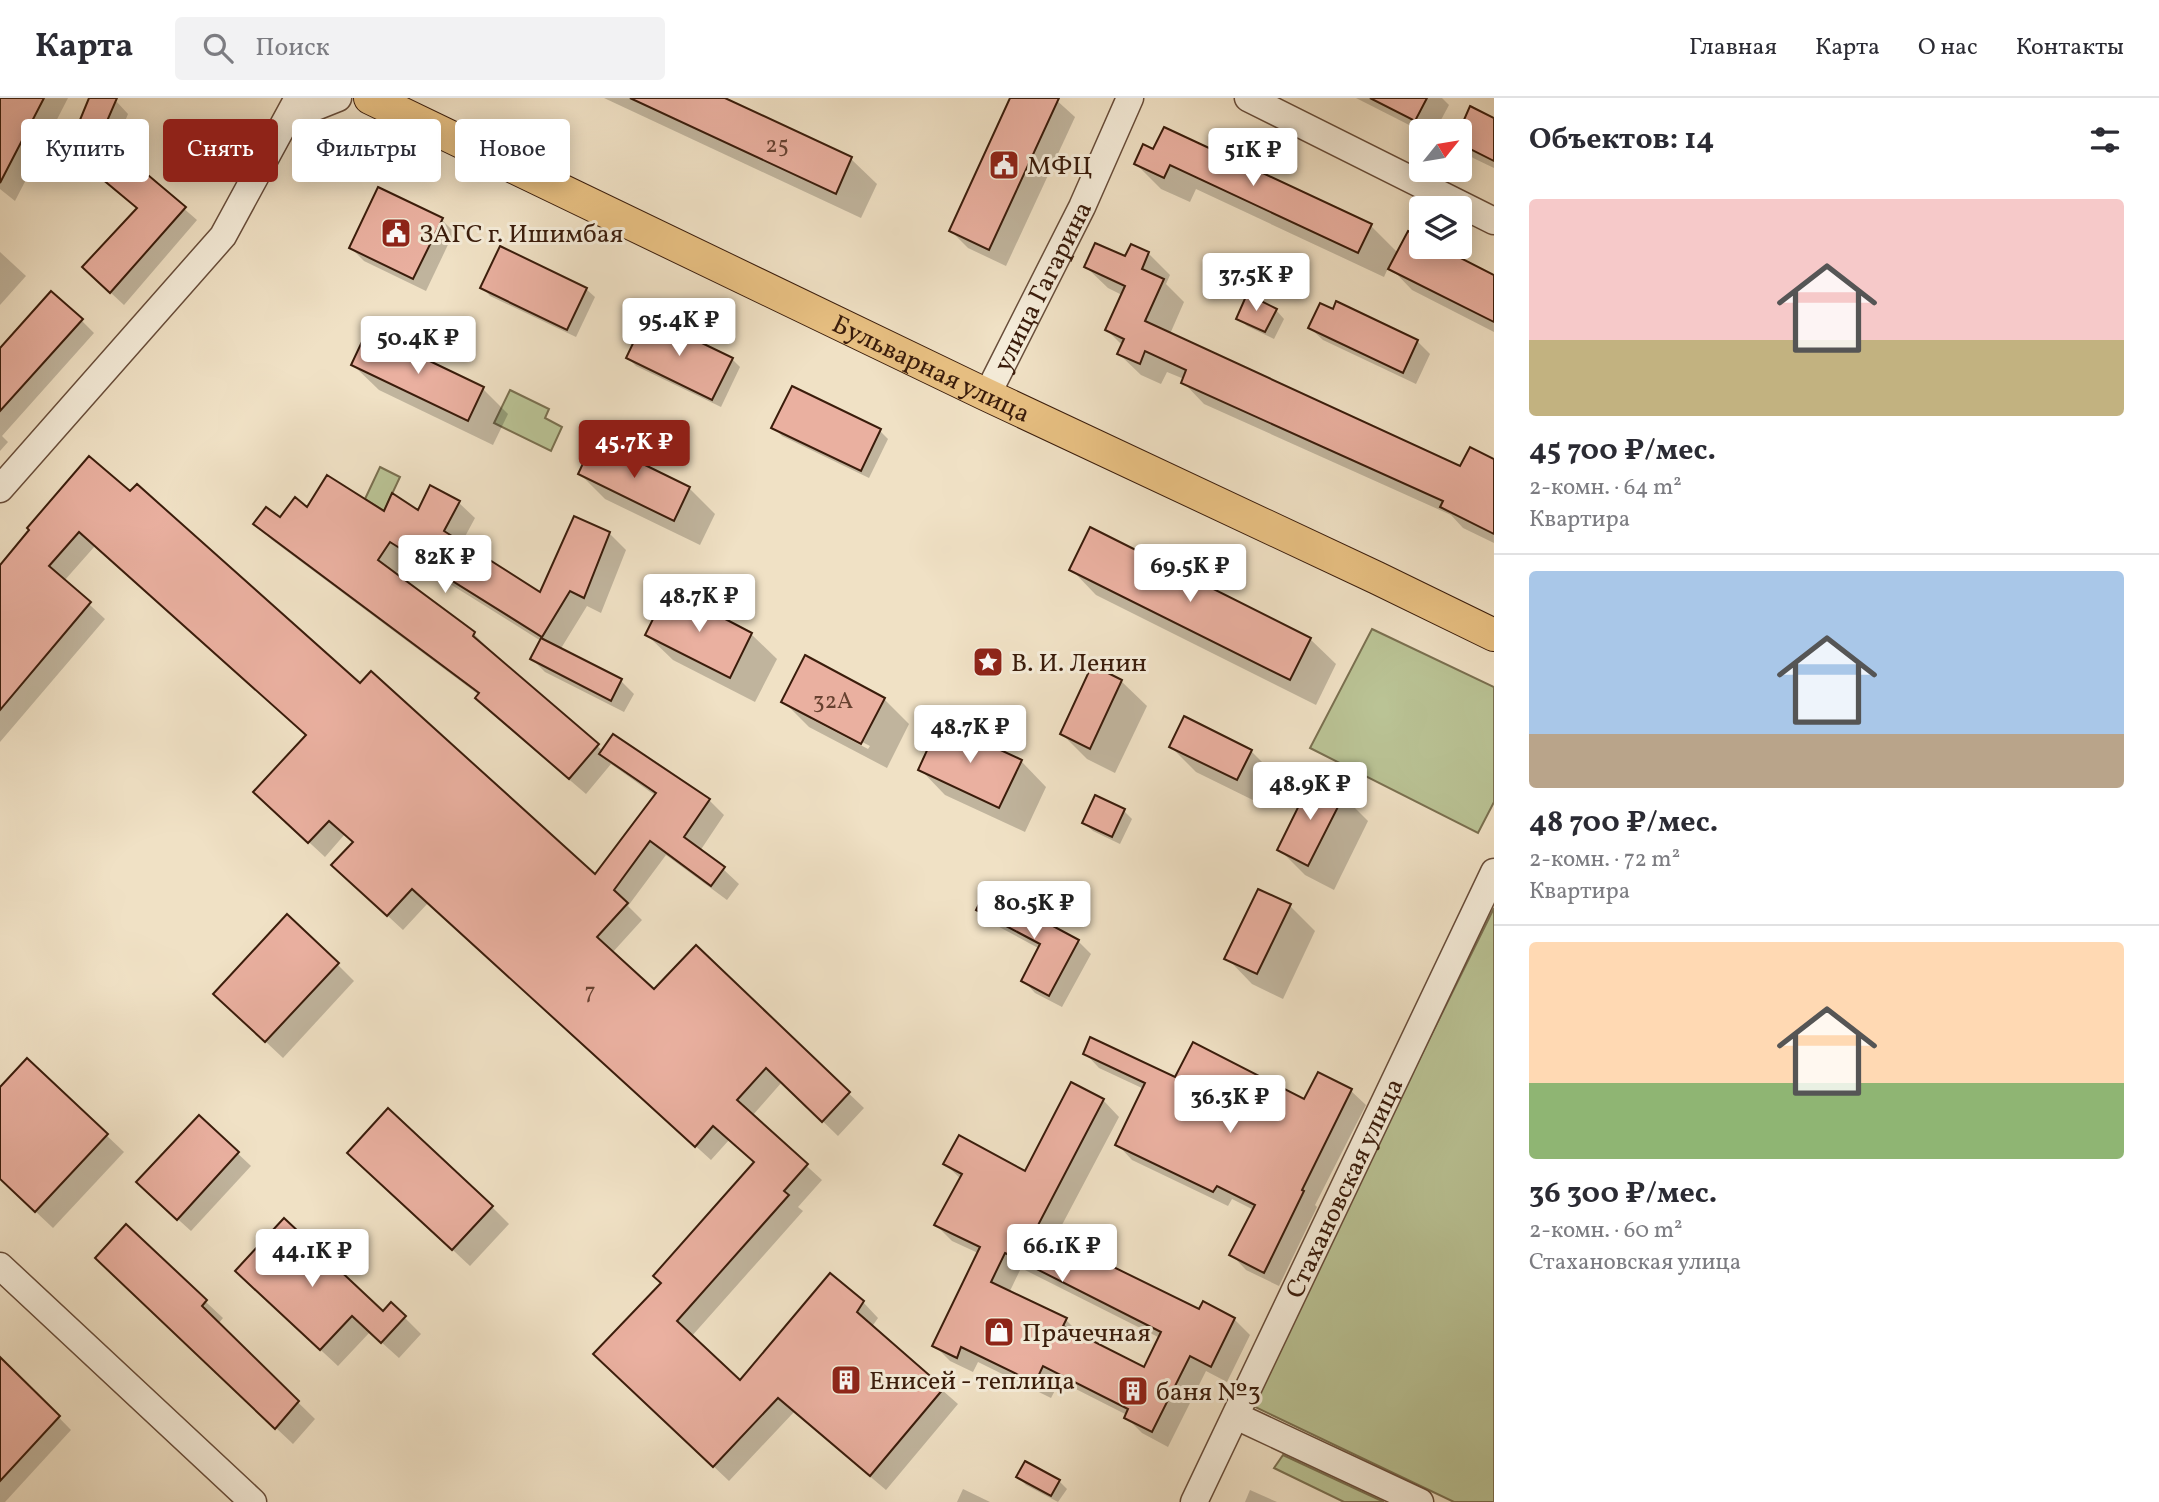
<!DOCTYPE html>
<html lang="ru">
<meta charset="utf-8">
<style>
body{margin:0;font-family:Vollkorn,serif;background:#f2f2f3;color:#2b2b33;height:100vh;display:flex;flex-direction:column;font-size:26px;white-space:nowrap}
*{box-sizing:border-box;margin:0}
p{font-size:23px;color:#7c7c81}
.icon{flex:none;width:38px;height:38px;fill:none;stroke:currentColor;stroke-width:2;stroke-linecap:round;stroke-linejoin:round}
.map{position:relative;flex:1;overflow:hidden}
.sheet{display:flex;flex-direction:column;background:#fff;width:665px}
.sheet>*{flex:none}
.banner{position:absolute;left:21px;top:21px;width:665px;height:63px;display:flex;gap:14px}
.needle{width:46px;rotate:60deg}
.fabs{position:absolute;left:1409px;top:21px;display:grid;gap:14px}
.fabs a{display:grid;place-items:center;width:63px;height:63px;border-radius:7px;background:#fff;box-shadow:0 4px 18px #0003;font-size:35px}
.price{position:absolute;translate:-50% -60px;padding:0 16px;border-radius:7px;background:#fff;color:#222;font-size:23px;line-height:46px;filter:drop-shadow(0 2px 4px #0008)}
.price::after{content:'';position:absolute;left:50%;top:42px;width:21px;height:16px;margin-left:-10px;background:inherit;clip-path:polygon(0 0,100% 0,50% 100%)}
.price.current{background:#8f2418;color:#fff}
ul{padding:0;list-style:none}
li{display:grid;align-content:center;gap:14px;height:371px;padding:0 35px}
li+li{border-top:2px solid #e1e1e2}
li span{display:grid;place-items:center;height:217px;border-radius:7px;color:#555}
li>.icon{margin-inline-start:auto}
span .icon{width:126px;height:126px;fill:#fffc;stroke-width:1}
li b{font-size:30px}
h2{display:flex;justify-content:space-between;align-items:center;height:84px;padding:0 35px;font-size:30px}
.tag{padding:0 24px;border-radius:7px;background:#fff;box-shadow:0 4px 18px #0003;font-size:24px;line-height:63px}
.tag.current{background:#8f2418;color:#fff}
header{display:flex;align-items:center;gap:42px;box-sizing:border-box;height:98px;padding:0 35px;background:#fff;border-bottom:2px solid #e1e1e2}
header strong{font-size:33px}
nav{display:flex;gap:38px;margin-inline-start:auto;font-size:24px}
.search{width:490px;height:63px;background:#f2f2f3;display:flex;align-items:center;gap:18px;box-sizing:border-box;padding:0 24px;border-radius:7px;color:#7c7c81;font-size:26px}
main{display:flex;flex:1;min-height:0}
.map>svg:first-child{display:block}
</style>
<header>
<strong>Карта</strong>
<div class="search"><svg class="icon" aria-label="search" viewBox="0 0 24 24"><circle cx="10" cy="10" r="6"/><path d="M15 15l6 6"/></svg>Поиск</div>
<nav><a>Главная</a><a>Карта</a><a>О нас</a><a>Контакты</a></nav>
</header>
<main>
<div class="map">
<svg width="1494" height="1404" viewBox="0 0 1494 1404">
<rect width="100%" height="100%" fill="#f0e1c5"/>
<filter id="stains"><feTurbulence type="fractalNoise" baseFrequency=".00286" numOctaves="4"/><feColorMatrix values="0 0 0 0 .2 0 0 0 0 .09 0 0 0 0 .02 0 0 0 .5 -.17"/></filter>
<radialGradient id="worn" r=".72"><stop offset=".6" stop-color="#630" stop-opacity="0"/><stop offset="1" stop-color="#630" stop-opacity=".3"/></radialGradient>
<g fill="#bac395" stroke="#7a7050" stroke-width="2">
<path d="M510,292L549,311L545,320L562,329L551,353L494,325Z"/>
<path d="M380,369L400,379L384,413L365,401Z"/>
<path d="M1372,531L1494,589V704L1478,735L1310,650Z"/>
<path d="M1494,810V1404H1454L1249,1306Z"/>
<path d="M1283,1357L1384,1404H1344L1274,1370Z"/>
</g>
<g fill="#0003" fill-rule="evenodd">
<path d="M0,0H68L15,103L0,91Z"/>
<path d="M91,0H108L116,3L128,16L114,50L197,122L124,207L97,182L138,111L98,77V50L89,46L77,34Z"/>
<path d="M604,0H721L851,61L877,86L861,120Z"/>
<path d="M1012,0H1054L1075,19L1006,168L968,150L951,133Z"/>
<path d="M1356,0H1442L1449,7L1435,33H1421Z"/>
<path d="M1471,11L1494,22V70L1473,60L1460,46V35Z"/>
<path d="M1144,49L1371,128L1398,155L1421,142V149H1434L1494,180V234L1412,192L1389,168L1384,179L1196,91L1190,104L1161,91L1136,66Z"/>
<path d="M441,121L454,134L426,193L364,163L351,150Z"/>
<path d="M0,154L26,178L0,207Z"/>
<path d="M1148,155L1170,177L1166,186L1184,204L1170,236L1461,370L1470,352L1494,363V445L1463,430L1451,417L1204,306L1183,284L1184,281L1167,274L1161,286L1141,277L1119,256L1123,248L1107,232L1122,197L1108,190L1086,169Z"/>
<path d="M482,189L586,191L595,199L576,239L490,198Z"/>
<path d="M1276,212L1284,221L1274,241L1247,228L1238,220Z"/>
<path d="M81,222L94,235L2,338L8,344L0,353V252Z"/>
<path d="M1310,230L1417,243L1430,256L1416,286L1323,242Z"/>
<path d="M628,260L732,261L740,269L721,309L636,268Z"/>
<path d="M353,267L483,291L508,316L493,347L379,292Z"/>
<path d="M774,330L880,333L888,341L869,380L782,338Z"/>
<path d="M595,345L689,390L715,416L700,447L605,401L580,376Z"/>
<path d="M90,361L361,587L596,778L656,698L611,666L586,696L493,616L477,600L479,597L272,442L256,426L280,422L308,411L385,415L419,414L458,404L475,420L461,446L541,496L609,435L626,452L601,515L587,508L560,552L621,583L634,596L624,614L545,574L532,561L541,543L407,459L395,477L474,536L490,552L489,554L603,653L709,702L724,717L700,753L723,771L739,786L727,802L666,757L628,808L642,822L612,855L654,893L696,849L864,1010L838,1038L782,984L752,1018L822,1082L798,1109L803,1113L691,1239L740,1284L863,1204L878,1220L871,1230L958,1306L886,1392L794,1314L729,1383L611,1271L663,1185L755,1065L729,1042L711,1062L428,805L403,832L349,782L355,745L345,736L325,759L271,709L308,638L95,448L64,483L105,521L0,644V467Z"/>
<path d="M1071,471L1310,541L1336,566L1316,607L1096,497Z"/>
<path d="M751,536L777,561L755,604L673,562L647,537Z"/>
<path d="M1121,583L1147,608L1115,675L1087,661L1062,636Z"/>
<path d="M884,601L909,626L887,670L809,629L784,604ZM811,618L870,648L868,651L811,621Z"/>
<path d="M1171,649L1251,653L1276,678L1263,707L1196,674Z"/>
<path d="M1021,663L1046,689L1025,734L945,697L920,671Z"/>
<path d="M1343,698L1368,723L1334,792L1305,777L1280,752Z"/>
<path d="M1124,713L1132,721L1120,746L1093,733L1084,725Z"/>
<path d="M1290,808L1315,833L1283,901L1252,886L1227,860Z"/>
<path d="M978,811L1078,843L1091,856L1062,909L1035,895L1023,882L1040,851L990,824Z"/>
<path d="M337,866L354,883L283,960L233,913Z"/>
<path d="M1085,955L1176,981L1305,1004L1319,976L1351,993L1366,1007L1315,1107L1317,1109L1279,1188L1246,1172L1232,1157L1254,1112L1232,1101L1228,1108L1132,1062L1118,1047L1144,991L1099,970Z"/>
<path d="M27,962L124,1054L53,1130L0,1080V992Z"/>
<path d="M1103,1002L1119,1019L1054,1142L1200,1213L1234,1221L1250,1237L1227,1284L1206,1273L1168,1349L1142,1335L1126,1319L1127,1317L1060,1283L1051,1300L978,1264L973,1274L950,1263L934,1247L978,1155L952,1143L936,1127L961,1081L945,1066L1026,1075ZM1021,1170L1160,1240L1144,1272L1082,1238L1066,1222L1009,1195Z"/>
<path d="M199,1019L251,1068L191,1133L151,1097Z"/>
<path d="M367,1072L492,1109L509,1126L470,1168Z"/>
<path d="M126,1129L223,1220L218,1226L315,1321L293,1346L114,1177Z"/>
<path d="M254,1190L404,1219L421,1236L399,1260L370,1234L338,1268Z"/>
<path d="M0,1259L71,1332L5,1404H0Z"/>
<path d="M1018,1379L1059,1383L1067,1391L1058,1404L1026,1387Z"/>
<path d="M963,1391L990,1404H957Z"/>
<path d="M1250,1392L1277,1404H1245Z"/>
</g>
<g fill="#eab0a0" stroke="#3a1c0b" stroke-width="2" fill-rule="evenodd">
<path d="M0,0H44L0,85Z"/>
<path d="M89,0H117L98,44L75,34Z"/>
<path d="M630,0H725L852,59L836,96Z"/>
<path d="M1010,0H1059L989,152L949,133Z"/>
<path d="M1370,0H1427L1415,23Z"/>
<path d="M1470,8L1494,20V63L1460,46V31Z"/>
<path d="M1164,29L1372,126L1358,155L1170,67L1164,80L1134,66L1143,46L1153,51Z"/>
<path d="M104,40L186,109L110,195L82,169L137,110L83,65Z"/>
<path d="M378,89L443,120L413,181L349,150Z"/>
<path d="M1408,133L1421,140V149H1439L1494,177V224L1388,171Z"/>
<path d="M1095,145L1125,158L1131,146L1149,154L1142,171L1164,181L1145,223L1460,368L1470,349L1494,361V436L1440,409L1443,403L1181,285L1186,272L1145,253L1140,266L1117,256L1124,241L1105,232L1125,188L1084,169Z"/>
<path d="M500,148L587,190L567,232L480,190Z"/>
<path d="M51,193L83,221L0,313V250Z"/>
<path d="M1247,196L1277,211L1265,234L1236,221Z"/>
<path d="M1336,203L1418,242L1403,275L1308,230L1320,205L1333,211Z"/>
<path d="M646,218L733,260L712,302L626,260Z"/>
<path d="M367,233L484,289L468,323L351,267Z"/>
<path d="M792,288L881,331L861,373L771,330Z"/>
<path d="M594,342L690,389L674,423L578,376Z"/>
<path d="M89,358L130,393L137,386L360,585L371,573L595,776L656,695L599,656L613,636L710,701L684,739L725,769L711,788L650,743L614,792L628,805L597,839L654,891L696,847L850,994L822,1024L766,970L737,1002L808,1066L784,1093L789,1097L677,1223L740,1282L830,1175L864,1203L857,1214L944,1290L870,1378L778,1300L713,1369L593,1256L661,1185L653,1178L754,1064L713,1028L695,1049L412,791L387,818L331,767L353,744L329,723L308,745L253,694L306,637L79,434L49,468L91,504L0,612V467L29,432L27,430Z"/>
<path d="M327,377L384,413L392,395L418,412L430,387L460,403L444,433L540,494L574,418L610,434L584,500L570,493L542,539L390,444L378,462L475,534L473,538L599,646L569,681L475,600L479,595L253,426L266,409L280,419L295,399L307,409Z"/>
<path d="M1090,429L1311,540L1290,582L1069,472Z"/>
<path d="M668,491L752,535L730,580L645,537Z"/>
<path d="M541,540L622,581L611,603L530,561Z"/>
<path d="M805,557L885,600L861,646L781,604Z"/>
<path d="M1092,567L1122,582L1090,651L1060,636Z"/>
<path d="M1184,618L1252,652L1237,682L1169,649Z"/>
<path d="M940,624L1022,662L999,710L918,672Z"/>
<path d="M1312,681L1344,697L1308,768L1277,752Z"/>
<path d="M1095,697L1125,711L1112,739L1082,725Z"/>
<path d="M1258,791L1291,806L1257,876L1224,861Z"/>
<path d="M986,792L1079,842L1049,898L1021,883L1040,846L976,812Z"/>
<path d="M287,816L339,865L265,944L213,896Z"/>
<path d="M1090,939L1175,979L1193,944L1304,1001L1318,974L1352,991L1302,1092L1304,1093L1264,1175L1229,1157L1255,1107L1217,1088L1213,1094L1115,1047L1145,985L1083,956Z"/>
<path d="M27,960L108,1036L35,1114L0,1081V989Z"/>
<path d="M1071,984L1104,1001L1036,1131L1199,1211L1203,1203L1235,1220L1211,1269L1190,1258L1152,1334L1124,1320L1128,1311L1043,1268L1035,1285L961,1249L957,1260L932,1248L980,1149L934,1127L962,1076L943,1066L959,1037L1025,1073ZM1005,1155L1161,1234L1144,1269L1063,1228L1067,1220L991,1184Z"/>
<path d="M388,1010L493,1108L452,1152L347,1055Z"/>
<path d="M199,1017L239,1054L177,1122L136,1084Z"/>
<path d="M284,1120L383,1213L391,1204L406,1218L381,1245L352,1218L320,1252L235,1173Z"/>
<path d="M126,1126L207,1202L202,1208L299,1303L275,1331L95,1160Z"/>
<path d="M0,1259L60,1318L0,1383Z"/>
<path d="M1025,1363L1060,1382L1051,1398L1016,1379Z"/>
</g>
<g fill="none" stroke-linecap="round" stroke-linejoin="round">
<g stroke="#684d3a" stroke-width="29">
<g id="minor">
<path d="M1248,0L1494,123"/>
<path d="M288,20L338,0"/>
<path id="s1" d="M987,297L1082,109L1130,0"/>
<path d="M0,391L223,138L298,0"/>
<path d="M0,1168L253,1404"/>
<path d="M1236,1318L1420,1404"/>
<path id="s2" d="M1194,1404L1494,774"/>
</g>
</g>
<g stroke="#3a1c0b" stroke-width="34">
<g id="major">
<path id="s3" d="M370,0L987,297L1377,480L1494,537"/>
</g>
</g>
<use href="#minor" stroke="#f5ecd9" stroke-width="26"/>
<use href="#major" stroke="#e8c082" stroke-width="32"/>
</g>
<defs>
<g id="civic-square" transform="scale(1.575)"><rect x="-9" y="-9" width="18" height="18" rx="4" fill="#8f2418" stroke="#f5ecd9"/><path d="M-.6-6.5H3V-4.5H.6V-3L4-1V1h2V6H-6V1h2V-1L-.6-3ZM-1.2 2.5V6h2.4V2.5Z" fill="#fff"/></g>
<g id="sight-square" transform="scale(1.575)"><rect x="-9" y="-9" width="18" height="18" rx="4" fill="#8f2418" stroke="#f5ecd9"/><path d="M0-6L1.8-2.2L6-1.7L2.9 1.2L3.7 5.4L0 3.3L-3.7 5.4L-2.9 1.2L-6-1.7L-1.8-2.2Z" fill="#fff"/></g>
<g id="shop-square" transform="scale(1.575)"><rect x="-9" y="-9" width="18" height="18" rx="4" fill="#8f2418" stroke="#f5ecd9"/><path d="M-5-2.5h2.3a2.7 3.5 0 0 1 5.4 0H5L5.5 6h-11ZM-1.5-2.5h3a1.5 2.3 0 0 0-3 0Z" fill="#fff"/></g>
<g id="building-square" transform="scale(1.575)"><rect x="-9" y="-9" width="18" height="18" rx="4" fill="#8f2418" stroke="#f5ecd9"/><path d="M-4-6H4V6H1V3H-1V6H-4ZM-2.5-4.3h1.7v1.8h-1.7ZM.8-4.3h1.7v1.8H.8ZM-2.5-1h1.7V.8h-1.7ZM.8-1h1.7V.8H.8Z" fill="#fff"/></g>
</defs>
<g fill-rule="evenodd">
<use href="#civic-square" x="1004" y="67"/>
<use href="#civic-square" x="396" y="135"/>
<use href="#sight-square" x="988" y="564"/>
<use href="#shop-square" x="999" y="1234"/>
<use href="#building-square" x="846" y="1282"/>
<use href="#building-square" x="1133" y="1293"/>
</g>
<g text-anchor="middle" stroke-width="6" stroke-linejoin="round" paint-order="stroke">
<g font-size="23" fill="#664130">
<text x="777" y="54">25</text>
<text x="833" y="610">32А</text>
<text x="590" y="901">7</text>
</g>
<g font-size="26" fill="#3a1c0b" stroke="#f5ecd9" text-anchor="start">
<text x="1027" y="76">МФЦ</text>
<text x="419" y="144">ЗАГС г. Ишимбая</text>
<text x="1011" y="573">В. И. Ленин</text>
<text x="1022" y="1243">Прачечная</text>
<text x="869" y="1291">Енисей - теплица</text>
<text x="1156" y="1302">баня №3</text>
</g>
<g font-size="26" fill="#3a1c0b" stroke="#f5ecd9">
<text dy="9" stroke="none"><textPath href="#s1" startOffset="122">улица Гагарина</textPath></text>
<text dy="9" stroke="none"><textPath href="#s3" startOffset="623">Бульварная улица</textPath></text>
<text dy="9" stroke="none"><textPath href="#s2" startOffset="348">Стахановская улица</textPath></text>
</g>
</g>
<rect width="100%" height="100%" filter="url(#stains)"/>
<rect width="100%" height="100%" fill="url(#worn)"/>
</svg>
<div class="fabs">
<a><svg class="needle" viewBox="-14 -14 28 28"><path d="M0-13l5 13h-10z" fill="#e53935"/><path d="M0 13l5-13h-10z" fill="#7c7c81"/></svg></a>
<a><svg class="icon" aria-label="layers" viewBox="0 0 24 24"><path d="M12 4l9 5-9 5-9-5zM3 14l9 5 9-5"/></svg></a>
</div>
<b class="price" style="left:1253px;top:90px">51K ₽</b>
<b class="price" style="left:1256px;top:215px">37.5K ₽</b>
<b class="price" style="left:679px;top:260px">95.4K ₽</b>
<b class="price" style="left:418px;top:278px">50.4K ₽</b>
<b class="price current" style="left:634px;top:382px">45.7K ₽</b>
<b class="price" style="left:445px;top:497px">82K ₽</b>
<b class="price" style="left:1190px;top:506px">69.5K ₽</b>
<b class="price" style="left:699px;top:536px">48.7K ₽</b>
<b class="price" style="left:970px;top:667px">48.7K ₽</b>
<b class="price" style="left:1310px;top:724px">48.9K ₽</b>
<b class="price" style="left:1034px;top:843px">80.5K ₽</b>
<b class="price" style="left:1230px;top:1037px">36.3K ₽</b>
<b class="price" style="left:1062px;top:1186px">66.1K ₽</b>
<b class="price" style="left:312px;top:1191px">44.1K ₽</b>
<div class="banner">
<a class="tag">Купить</a>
<a class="tag current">Снять</a>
<a class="tag">Фильтры</a>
<a class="tag">Новое</a>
</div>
</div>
<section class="sheet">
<h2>Объектов: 14<svg class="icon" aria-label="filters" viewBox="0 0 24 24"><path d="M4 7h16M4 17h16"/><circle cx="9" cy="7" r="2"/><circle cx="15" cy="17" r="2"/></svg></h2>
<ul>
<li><span style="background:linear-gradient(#f6c9c9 65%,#c2b280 0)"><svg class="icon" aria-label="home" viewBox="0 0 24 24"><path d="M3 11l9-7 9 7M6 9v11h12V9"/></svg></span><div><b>45 700 ₽/мес.</b><p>2-комн. · 64 m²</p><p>Квартира</p></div></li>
<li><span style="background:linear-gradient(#a9c7e8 75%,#b9a48a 0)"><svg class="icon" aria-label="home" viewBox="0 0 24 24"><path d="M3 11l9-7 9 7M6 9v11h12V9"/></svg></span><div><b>48 700 ₽/мес.</b><p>2-комн. · 72 m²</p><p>Квартира</p></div></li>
<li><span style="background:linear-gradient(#ffd9b3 65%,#8fb573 0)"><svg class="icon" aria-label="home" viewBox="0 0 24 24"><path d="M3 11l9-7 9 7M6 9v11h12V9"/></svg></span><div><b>36 300 ₽/мес.</b><p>2-комн. · 60 m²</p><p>Стахановская улица</p></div></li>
</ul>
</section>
</main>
